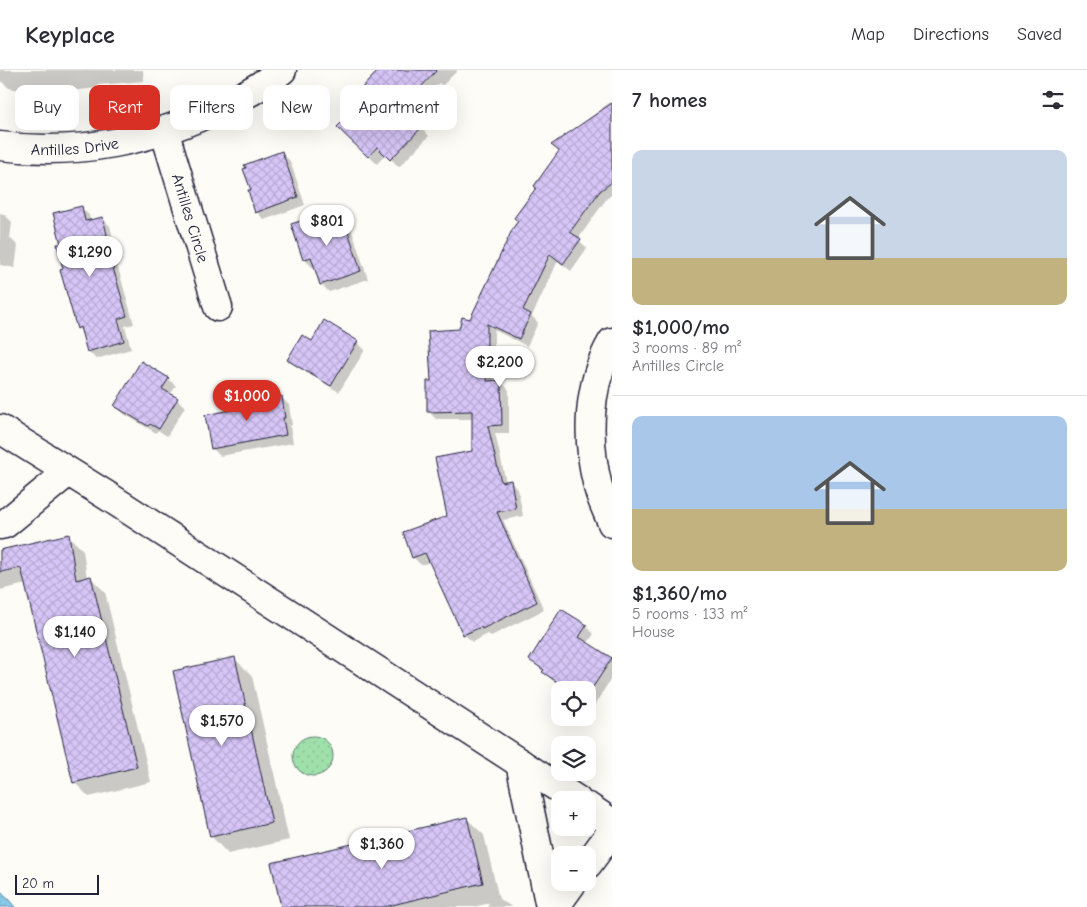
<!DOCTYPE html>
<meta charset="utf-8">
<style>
body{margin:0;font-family:"Comic Neue",sans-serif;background:#f2f2f3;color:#2b2b33;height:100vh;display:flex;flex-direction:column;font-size:19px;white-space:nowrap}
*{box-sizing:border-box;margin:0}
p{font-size:16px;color:#7c7c81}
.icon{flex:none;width:28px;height:28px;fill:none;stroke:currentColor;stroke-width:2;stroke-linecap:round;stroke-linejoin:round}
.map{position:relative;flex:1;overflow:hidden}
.panel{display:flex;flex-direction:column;background:#fff;width:475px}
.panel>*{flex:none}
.banner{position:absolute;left:15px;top:15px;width:475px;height:45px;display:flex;gap:10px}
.buttons{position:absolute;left:551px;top:611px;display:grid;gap:10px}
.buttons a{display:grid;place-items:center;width:45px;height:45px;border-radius:10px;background:#fff;box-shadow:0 5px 20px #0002;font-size:25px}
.scale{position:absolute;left:15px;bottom:12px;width:84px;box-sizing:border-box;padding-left:5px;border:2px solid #22223b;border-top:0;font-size:14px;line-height:18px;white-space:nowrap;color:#22223b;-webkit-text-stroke:4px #fdfcf7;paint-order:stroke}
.price{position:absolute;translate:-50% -42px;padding:0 11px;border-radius:18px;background:#fff;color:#222;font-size:16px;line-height:32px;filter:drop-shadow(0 1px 2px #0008)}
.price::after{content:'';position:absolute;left:50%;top:30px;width:15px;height:11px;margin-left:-8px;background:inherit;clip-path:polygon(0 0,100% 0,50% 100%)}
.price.on{background:#d93025;color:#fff}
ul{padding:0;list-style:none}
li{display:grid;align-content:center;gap:10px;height:265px;padding:0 20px}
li+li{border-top:1px solid #e1e1e2}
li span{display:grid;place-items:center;height:155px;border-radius:10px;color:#555}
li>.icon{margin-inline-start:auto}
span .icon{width:90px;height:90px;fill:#fffc;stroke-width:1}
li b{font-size:21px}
h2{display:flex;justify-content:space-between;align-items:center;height:60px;padding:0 20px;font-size:21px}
.tag{padding:0 18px;border-radius:10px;background:#fff;box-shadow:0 5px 20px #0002;font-size:18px;line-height:45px}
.tag.on{background:#d93025;color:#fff}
header{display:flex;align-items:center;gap:30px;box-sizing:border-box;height:70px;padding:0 25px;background:#fff;border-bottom:1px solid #e1e1e2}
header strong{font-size:24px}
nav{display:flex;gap:28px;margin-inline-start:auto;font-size:18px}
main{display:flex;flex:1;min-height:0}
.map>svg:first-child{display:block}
</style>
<header>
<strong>Keyplace</strong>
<nav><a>Map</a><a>Directions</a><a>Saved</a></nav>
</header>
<main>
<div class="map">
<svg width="612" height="837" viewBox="0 0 612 837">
<defs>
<pattern id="park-dots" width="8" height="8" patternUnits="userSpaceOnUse" patternTransform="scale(1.25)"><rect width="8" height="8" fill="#9fe0aa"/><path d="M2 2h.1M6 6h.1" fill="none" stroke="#89c093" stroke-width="1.8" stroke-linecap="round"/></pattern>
<pattern id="water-ripples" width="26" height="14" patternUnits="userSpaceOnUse" patternTransform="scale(1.25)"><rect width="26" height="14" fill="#88c9e9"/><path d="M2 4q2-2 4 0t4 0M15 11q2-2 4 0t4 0" fill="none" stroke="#75acc9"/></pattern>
<pattern id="building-cross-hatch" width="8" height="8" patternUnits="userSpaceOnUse" patternTransform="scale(1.25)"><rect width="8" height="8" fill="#d6c5f6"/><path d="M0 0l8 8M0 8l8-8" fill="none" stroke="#b7a9d4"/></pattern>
</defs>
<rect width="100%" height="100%" fill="#fdfcf7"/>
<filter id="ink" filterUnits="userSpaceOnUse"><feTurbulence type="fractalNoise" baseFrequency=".02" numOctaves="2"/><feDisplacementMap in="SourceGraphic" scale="10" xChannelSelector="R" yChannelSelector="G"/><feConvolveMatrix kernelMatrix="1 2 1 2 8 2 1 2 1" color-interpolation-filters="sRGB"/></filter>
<g filter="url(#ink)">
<circle fill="url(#park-dots)" stroke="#608172" cx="313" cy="686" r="20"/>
<path fill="url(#water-ripples)" stroke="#5f86a3" d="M0,822H2L15,837H0Z"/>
<g fill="#0003">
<path d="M0,0H143L144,11L97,15V18L43,24L9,18L2,12L0,11Z"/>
<path d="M381,0H458L442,16L439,13L409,45L429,66L399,97L386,84L377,94L339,57L356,40Z"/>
<path d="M612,31V125L607,128L578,169L587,178L571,201L558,191L532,246L538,253L527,276L494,260V312H501L509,320V363H495L506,412H510L518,419L523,446L503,450L544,540L491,566L488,564L472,572L464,564L430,492L421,495L413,487L448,447L474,382L473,349H436L428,341L432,312L460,260L470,251L537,118L560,82L553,75L603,40L602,38Z"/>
<path d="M282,83L290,91L305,135L264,150L257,142L252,121Z"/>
<path d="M81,138L89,145L90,151L102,148L110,156L118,191H116L134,254L125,256L131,279L96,289L89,282L83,263L78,258L65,200L62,176Z"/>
<path d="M0,143L4,144L12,152L10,168L18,176L15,198L0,195Z"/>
<path d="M321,145L328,152L342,148L350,155L368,209L329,222L321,214L315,196L312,197L304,189Z"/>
<path d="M312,272H357L365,280L339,322L297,297L289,290Z"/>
<path d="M168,309L176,316L170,325L177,329L185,337L167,366L158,360L156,363L124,344L116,336Z"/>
<path d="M281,327L289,335L292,355L290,356L293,373L220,386L212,378L232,341L250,330L253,333Z"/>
<path d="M68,466L83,480L87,508L90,507L105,522L151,712L89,727L74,712L26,514L0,520V481Z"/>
<path d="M586,556L594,564L587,574L612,590V607L594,636L588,633V620H567L552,610L544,602L531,590Z"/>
<path d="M234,588L252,606L289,770L228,784L211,766Z"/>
<path d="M466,748L484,765L499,829L512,837H487L490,833L473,837H283Z"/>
</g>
<g fill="url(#building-cross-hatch)" stroke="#22223b">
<path d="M379,0H437L402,37L422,57L390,90L377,77L368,87L337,57L354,40L352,38L357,33L352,28Z"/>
<path d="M612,33V112L600,121L570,162L581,169L563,194L550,184L523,240L531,244L519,269L487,254V311L501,310L502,355L488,356L501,412L511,410L516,439L497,442L537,532L482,559L481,557L463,565L425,483L412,488L403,462L447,446L435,388L472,381V341L427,342V311H431L428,261L459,259L462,247L470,249L513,158L518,151L514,148L536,118L534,116L559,81L551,75Z"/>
<path d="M282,81L298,127L255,143L248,120H251L243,99L246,98L244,95Z"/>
<path d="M82,136L85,151L103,147L111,183L109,184L127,246L118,249L124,271L87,282L80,257L77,259L60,200L63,199L57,174H61L53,143Z"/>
<path d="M322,144L324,152L343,146L361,201L320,215L311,187L303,190L291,154Z"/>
<path d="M324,250L358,271L331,316L287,290L302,265L312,271Z"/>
<path d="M141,291L169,308L162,319L178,328L159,359L150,354L148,356L114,336Z"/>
<path d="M282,326L285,348H283L286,365L211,379L205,345L231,340L230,332L251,328V332Z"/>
<path d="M69,464L76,510L91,506L137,697L73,713L21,498L0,502V480Z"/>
<path d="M561,539L587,555L579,567L612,588L591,620H570L542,602L544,600L529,590Z"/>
<path d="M235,587L272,753L210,767L173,601Z"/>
<path d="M467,747L483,813L384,837H281L271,793Z"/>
</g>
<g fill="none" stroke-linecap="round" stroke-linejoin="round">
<g stroke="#22223b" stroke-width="31">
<g id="minor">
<path id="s1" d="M164,60L218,237"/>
<path id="s2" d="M0,76C77,86 154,71 223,36C244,26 264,15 282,0"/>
<path d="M612,272C587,315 586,369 598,417C601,429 607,441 612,453"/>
<path d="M0,359L106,425L577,730"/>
<path d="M0,455L5,454L68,402"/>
<path d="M520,693L550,837"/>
<path d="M588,737L612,753"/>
<path d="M588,794L612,761"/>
<path d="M555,837L573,812"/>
</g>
</g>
<use href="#minor" stroke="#fdfcf7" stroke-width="28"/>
</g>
</g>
<g text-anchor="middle" stroke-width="4.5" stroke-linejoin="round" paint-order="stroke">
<g font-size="16" fill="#22223b" stroke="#fdfcf7">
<text dy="6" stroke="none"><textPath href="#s2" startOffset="75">Antilles Drive</textPath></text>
<text dy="6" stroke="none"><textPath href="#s1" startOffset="92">Antilles Circle</textPath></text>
</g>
</g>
</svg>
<div class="buttons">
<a><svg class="icon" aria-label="locate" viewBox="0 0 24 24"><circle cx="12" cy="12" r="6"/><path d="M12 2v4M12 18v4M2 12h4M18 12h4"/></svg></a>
<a><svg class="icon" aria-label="layers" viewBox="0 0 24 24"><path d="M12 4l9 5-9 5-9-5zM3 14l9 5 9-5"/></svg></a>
<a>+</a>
<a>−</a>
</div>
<div class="scale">20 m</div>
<b class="price" style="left:327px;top:177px">$801</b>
<b class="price" style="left:90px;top:208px">$1,290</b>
<b class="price" style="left:500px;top:318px">$2,200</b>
<b class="price on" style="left:247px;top:352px">$1,000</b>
<b class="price" style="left:75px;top:588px">$1,140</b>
<b class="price" style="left:222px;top:677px">$1,570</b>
<b class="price" style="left:382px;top:800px">$1,360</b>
<div class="banner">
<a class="tag">Buy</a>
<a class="tag on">Rent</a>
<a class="tag">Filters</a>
<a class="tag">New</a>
<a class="tag">Apartment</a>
</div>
</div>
<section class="panel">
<h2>7 homes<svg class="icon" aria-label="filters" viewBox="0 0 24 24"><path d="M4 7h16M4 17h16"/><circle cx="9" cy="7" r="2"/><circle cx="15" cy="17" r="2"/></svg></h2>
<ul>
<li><span style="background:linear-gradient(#c9d6e8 70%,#c2b280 0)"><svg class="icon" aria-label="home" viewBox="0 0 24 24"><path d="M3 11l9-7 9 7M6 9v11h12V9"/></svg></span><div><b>$1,000/mo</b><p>3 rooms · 89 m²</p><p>Antilles Circle</p></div></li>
<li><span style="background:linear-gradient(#a9c7e8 60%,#c2b280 0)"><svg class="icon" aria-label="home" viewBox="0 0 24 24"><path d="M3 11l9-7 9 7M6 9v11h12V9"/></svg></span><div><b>$1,360/mo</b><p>5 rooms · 133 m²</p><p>House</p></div></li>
</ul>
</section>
</main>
